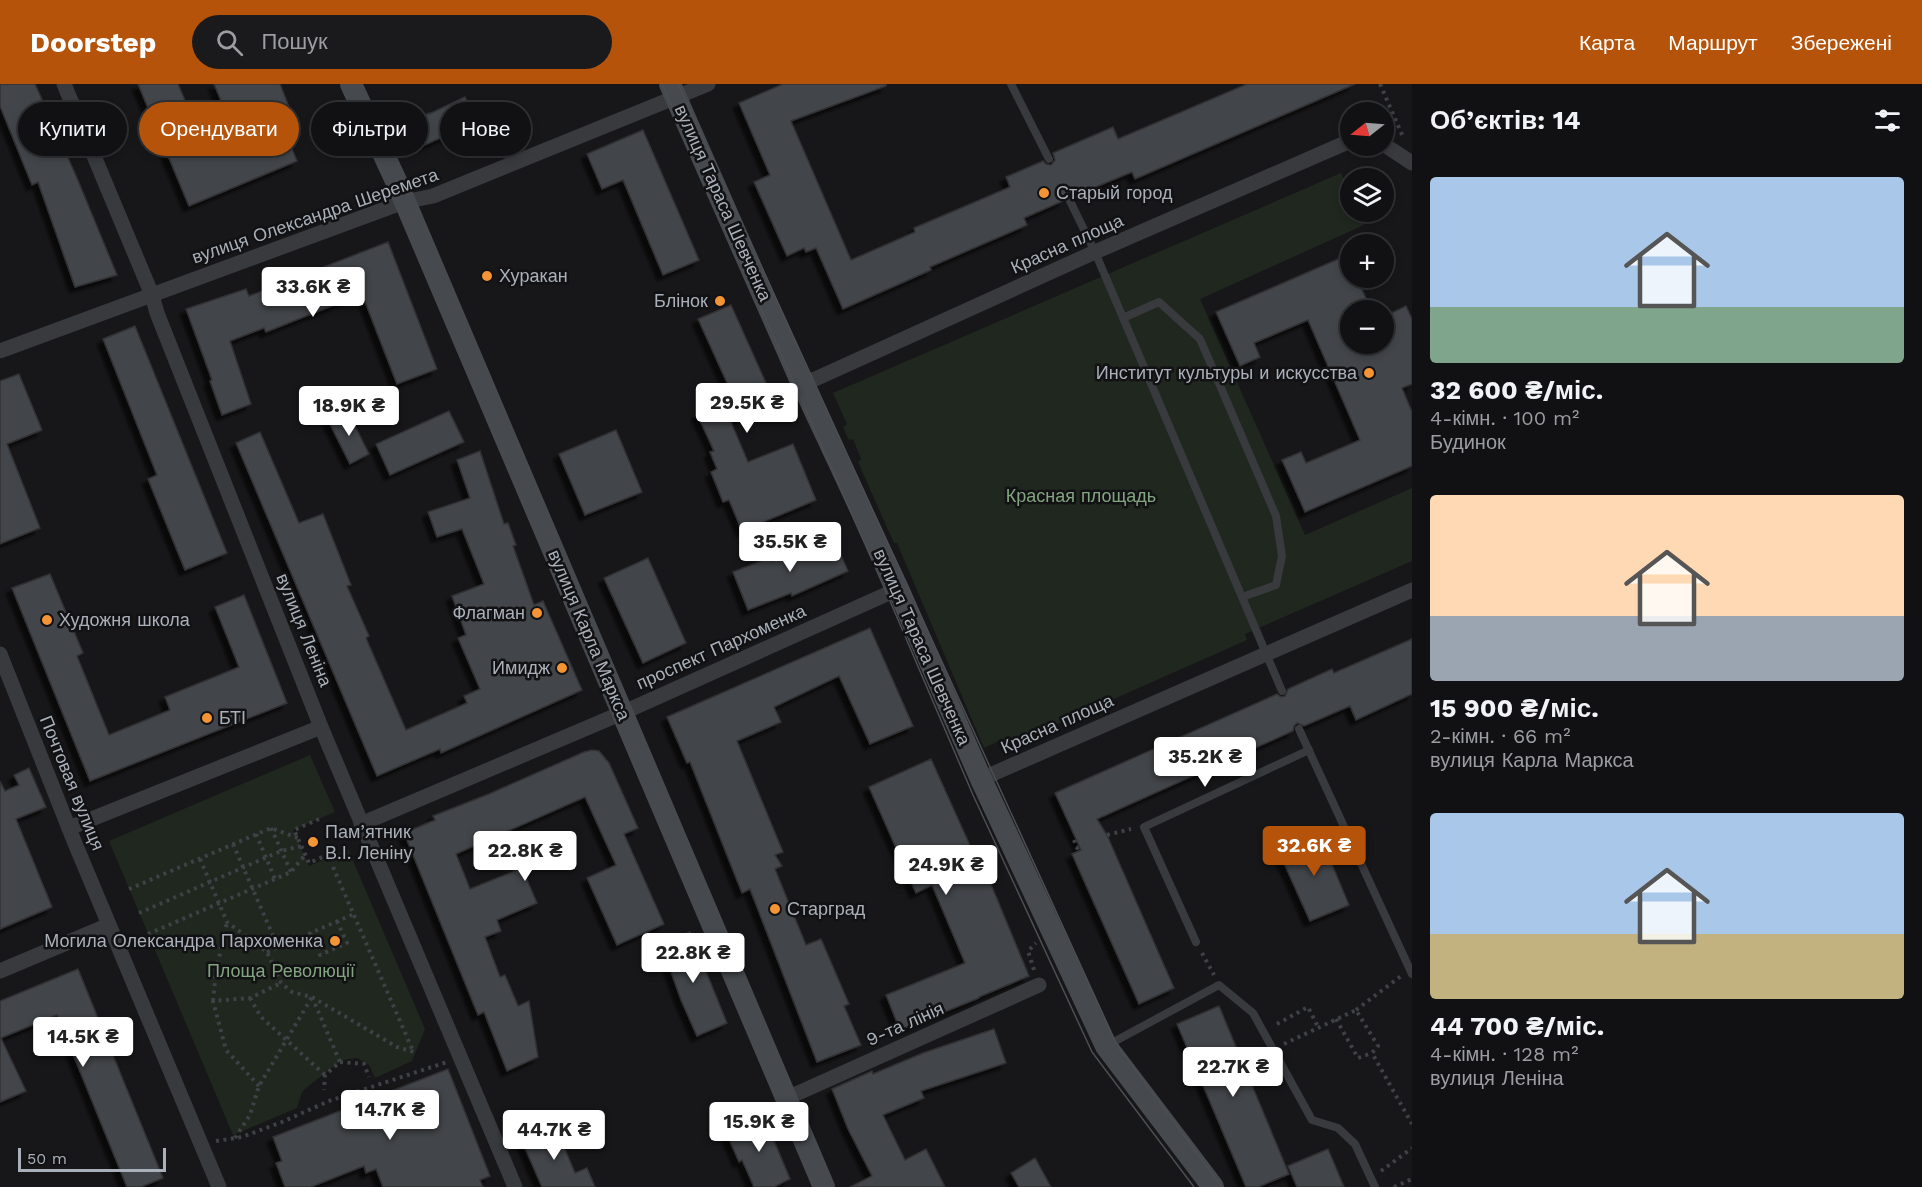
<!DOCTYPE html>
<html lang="uk">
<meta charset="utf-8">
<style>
body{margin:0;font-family:"Work Sans",sans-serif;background:#1a1a1c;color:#f1f3f6;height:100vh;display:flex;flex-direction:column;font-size:22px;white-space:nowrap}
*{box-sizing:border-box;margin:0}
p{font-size:20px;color:#9c9da0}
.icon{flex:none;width:33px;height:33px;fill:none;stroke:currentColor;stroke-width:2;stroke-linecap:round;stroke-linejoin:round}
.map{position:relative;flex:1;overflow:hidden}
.drawer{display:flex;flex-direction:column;background:#111113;width:510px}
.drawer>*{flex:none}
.guide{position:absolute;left:18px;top:18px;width:570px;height:54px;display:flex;gap:12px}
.needle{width:39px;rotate:253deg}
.controls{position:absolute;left:1340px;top:18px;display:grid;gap:12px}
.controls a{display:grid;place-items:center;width:54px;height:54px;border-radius:50%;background:#111113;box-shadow:0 3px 9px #0003,0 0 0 2px #303133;font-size:30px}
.scale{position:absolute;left:18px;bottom:15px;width:148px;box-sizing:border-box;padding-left:6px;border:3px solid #a9b0b9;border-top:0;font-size:16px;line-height:21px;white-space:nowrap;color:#a9b0b9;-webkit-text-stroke:4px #121214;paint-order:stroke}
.price{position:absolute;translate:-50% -51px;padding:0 14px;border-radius:6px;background:#fff;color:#222;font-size:20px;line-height:39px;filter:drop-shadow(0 2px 3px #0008)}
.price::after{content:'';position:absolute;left:50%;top:36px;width:18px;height:14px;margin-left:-9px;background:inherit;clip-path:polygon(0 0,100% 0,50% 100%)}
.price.active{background:#b45309;color:#fff}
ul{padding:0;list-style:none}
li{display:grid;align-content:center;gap:12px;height:318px;padding:0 18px}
li span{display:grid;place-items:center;height:186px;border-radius:6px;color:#555}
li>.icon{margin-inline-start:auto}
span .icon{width:108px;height:108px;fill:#fffc;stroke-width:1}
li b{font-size:26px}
h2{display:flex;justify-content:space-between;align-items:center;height:72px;padding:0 18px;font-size:26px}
.pill{padding:0 21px;border-radius:27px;background:#111113;box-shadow:0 3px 9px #0003,0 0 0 2px #303133;font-size:21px;line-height:54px}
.pill.active{background:#b45309;color:#fff}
header{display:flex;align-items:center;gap:36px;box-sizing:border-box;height:84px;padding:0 30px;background:#b45309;color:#fff}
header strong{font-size:28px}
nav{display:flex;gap:33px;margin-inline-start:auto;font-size:21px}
.search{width:420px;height:54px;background:#1a1a1c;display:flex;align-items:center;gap:15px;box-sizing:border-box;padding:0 21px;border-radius:33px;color:#9c9da0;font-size:22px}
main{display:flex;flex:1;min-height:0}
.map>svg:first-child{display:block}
</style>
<header>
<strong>Doorstep</strong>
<div class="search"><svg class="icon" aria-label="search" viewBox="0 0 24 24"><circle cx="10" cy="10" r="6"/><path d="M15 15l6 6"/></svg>Пошук</div>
<nav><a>Карта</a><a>Маршрут</a><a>Збережені</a></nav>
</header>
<main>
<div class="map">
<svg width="1412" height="1103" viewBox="0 0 1412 1103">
<defs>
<filter id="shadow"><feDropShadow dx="-5.5" dy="5.5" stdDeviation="1.5" flood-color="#0009"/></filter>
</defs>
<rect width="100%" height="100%" fill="#171719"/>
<g fill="#1f271f">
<path d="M1341,89L1350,109V128H1358L1364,141L1200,215L1305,451L1412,404V477L1245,550L1247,556L1003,664L999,657L984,664L897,459H894L858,378L861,375L853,355L849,356L843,343L847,340L833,309Z"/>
<path d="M310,671L335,728L293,746L309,782L348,765L425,945L412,977L375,994L369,981L357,974L342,976L306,1004L302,1008L297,1024L233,1051L109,757Z"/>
</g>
<g fill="#434549" stroke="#313135" stroke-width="1.5" filter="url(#shadow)">
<path d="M0,0H35L77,94L117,191L75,203L38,98L32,101L0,22Z"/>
<path d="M138,0H178L193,35L175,43L188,72L236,52L214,0H280L293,33L281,38L297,77L189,122Z"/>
<path d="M783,0H886V2L791,37L851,176L915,148L914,144L1010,103L1006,93L1043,77L1046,80L1051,81L1055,76L1053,69L1113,43L1118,55L1247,0H1355L1135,95L1132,88L1074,112L1072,110L1067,109L1064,112L1063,117L1024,134L1027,141L930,183L931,186L843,225L816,164L806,168L804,164L787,172L754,98L770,91L739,19Z"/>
<path d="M465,13L479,42L450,56L447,51L418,64L407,38L429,29V30Z"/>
<path d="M643,46L699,176L663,191L623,96L602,105L587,70Z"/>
<path d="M388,158L437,285L397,300L362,210L266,248L264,244L230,257L251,320L222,331L210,297L212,296L186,225L246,205L249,212Z"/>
<path d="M1350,170V194H1357L1371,226H1350V260H1383V233L1406,222L1412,235V300L1402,304L1412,328V382L1305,428L1282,376L1301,368L1306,379L1360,356L1308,236L1254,259L1260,273L1240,282L1216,228Z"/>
<path d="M731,221L775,319L731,338L748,378L793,360L816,416L742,447L729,416L723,418L711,388L717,385L710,368L714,367L697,330L734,314L698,235Z"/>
<path d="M135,242L227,469L185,486L148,395L157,391L103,255Z"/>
<path d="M19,290L42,346L7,360L40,444L0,460V297Z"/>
<path d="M347,326L369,370L350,380L328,336Z"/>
<path d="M449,327L464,358L390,391L376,360Z"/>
<path d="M616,346L642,408L585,431L559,370Z"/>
<path d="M260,348L299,439L323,430L351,501L347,502L369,552L366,554L406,646L467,619L464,612L480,605L458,554L466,551L452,512L484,500L462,445L437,453L428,428L470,414L457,376L480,367L504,440L508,439L516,461L513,462L534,521L543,517L582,606L441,669L440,665L377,692L236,359Z"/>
<path d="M823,453L825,457L833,453L848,487L792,512L791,509L748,526L733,488L771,473L772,477Z"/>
<path d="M648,474L686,559L643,579L604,494Z"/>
<path d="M50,490L83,569L77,572L109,651L170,626L165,613L239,583L215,523L244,511L287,619L90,697L12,504Z"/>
<path d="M870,544L913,642L870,660L839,592L774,623L781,638L737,657L783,768L775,771L782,782L775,785L806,861L821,855L849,920L844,922L861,961L817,978L750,805L742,809L690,678L687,679L667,633Z"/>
<path d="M1412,555V610L1356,636L1350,622L1304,642L1297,639L1294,642L1293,647L1097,735L1107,751L1174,904L1139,920L1072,770L1081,766L1055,709L1277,610L1281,613L1285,612L1288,605L1332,585L1334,589Z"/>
<path d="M592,666L599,667L609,679L638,744L624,750L664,840L617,861L587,794L616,781L585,713L456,770L470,805L522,784L537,819L497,836L501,847L485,853L500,893L505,891L518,922L529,917L538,973L507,987L484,928L478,931L404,749L435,736L433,732L489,710L584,668Z"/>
<path d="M931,675L987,799L990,798L1029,892L979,913V914L900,946L886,911L965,879L932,801L916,809L869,703Z"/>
<path d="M29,684L46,723L16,735L52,823L0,845V697L5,707L19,701L14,691Z"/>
<path d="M1319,749L1349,821L1310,837L1278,766Z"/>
<path d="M690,848L727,939L697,952L681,916L661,860Z"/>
<path d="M78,885L163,1094L141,1103H127L57,931L1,954L26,1007L0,1018V917Z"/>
<path d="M1219,922L1289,1090L1258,1103H1246L1177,940Z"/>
<path d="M994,945L1006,979L921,1007L924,1014L883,1031L905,1076L926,1065L945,1103H850L872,1092L848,1045L832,1005L872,987L873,990L923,969Z"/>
<path d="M448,985L490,1092L480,1096L483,1103H383L376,1085L366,1089L364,1082L311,1103H285L276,1079L282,1077L273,1053Z"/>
<path d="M763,1030L790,1095L774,1103H754L742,1076L739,1078L726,1048Z"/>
<path d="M555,1041L575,1089L587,1084L595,1103H542L521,1055Z"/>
<path d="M1328,1065L1344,1103H1297L1288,1082Z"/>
<path d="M1035,1074L1051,1103H1019L1011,1089Z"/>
</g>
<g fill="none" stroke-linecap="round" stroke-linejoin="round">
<g stroke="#3e4145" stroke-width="4" stroke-dasharray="3 4.5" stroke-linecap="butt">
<path d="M1380,0L1403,53"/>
<path d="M319,735L294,746L309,779L334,768"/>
<path d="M271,744L291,788"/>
<path d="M256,750L275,795"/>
<path d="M1107,751L1131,745"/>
<path d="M1074,756L1077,764L1083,761"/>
<path d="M233,760L278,863"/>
<path d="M200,775L227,838L267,868L281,899L292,908L312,913L397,963L414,968"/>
<path d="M333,783L413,967"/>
<path d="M129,805L271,744L298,754"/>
<path d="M139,829L281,767L302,762"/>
<path d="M310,849L320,871L347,859L337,837"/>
<path d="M148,850L291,788L305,771"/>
<path d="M267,868L354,830"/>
<path d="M1202,869L1214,891"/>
<path d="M1034,886L1028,867L1036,859"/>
<path d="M312,913L340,978L325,991L324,1006"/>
<path d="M250,914L261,933L325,991"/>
<path d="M213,917L216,887L227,838"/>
<path d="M1356,926L1401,892"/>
<path d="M1336,935L1358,974L1372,969"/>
<path d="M1277,940L1308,923L1318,943"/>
<path d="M1284,960L1356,926L1378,962L1372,969L1412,1040"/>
<path d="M340,978L364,980L369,993"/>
<path d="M1243,980L1264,970"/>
<path d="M259,1002L226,966L213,917L250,914L281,899"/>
<path d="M235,1054L250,1031L259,1002L312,913"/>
<path d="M216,1057L242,1053L282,1038L329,1017L447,978"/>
<path d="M1381,1087L1412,1064"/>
<path d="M1394,1103L1412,1095"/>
</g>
<g stroke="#383a3e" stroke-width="8">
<path d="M1011,0L1049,75"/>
<path d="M1069,115L1095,168L1282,607"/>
<path d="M1123,234L1159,218L1200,255L1276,432L1282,472L1276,501L1242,513"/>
<path d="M1299,645L1412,890"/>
<path d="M1196,858L1144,743L1309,666"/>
<path d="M1108,961L1219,901L1253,929L1312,1036L1338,1044L1355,1060L1375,1103"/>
</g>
<g stroke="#383a3e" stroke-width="15">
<path d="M64,0L152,211L157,229L321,643L515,1103"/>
<path d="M1383,60L1412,79"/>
<path d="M0,267L404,118L433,112L708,0"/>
<path d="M800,295L813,296L1095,168L1350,57"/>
<path d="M0,570L74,757L219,1103"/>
<path d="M981,695L1412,506"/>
<path d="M361,740L622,629L898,505"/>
<path d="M69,744L321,643"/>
<path d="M0,887L109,841"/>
<path d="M787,1014L1039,901"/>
</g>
<g stroke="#46494e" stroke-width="22">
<path d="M351,0L397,99L824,1103"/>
<path d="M670,0L800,295L898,505L981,695L1106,962L1213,1103"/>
</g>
<g stroke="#4b4e53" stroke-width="1.5">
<path d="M662,0L887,510L973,711L1092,968L1194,1103"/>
<path d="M678,0L1117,961L1222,1103"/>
</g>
</g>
<g fill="#f39435" stroke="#121214" stroke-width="2">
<circle cx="1044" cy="109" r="6"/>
<circle cx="487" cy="192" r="6"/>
<circle cx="720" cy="217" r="6"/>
<circle cx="1369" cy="289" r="6"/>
<circle cx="537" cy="529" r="6"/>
<circle cx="47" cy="536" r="6"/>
<circle cx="562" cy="584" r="6"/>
<circle cx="207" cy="634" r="6"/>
<circle cx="313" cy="758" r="6"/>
<circle cx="775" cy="825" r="6"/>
<circle cx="335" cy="857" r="6"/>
</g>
<g text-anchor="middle" stroke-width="5" stroke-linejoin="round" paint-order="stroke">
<g font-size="18" fill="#a9b0b9" stroke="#121214" text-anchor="start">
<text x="1056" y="115">Старый город</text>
<text x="499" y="198">Хуракан</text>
<text x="708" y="223" text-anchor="end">Блінок</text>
<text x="1357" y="295" text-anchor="end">Институт культуры и искусства</text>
<text x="525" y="535" text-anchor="end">Флагман</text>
<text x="59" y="542">Художня школа</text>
<text x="550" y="590" text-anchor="end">Имидж</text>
<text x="219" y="640">БТІ</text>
<text x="325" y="754">Пам’ятник<tspan x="325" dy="21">В.І. Леніну</tspan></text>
<text x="787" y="831">Старград</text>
<text x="323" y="863" text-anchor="end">Могила Олександра Пархоменка</text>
</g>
<g font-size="18" fill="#a9b0b9" stroke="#121214">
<text transform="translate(723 119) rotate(66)" y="6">вулиця Тараса Шевченка</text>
<text transform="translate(315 132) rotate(-19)" y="6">вулиця Олександра Шеремета</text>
<text transform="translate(1067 160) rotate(-24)" y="6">Красна площа</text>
<text transform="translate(304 546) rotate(68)" y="6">вулиця Леніна</text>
<text transform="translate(589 551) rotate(67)" y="6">вулиця Карла Маркса</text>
<text transform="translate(721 563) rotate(-24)" y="6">проспект Пархоменка</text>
<text transform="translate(922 563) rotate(66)" y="6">вулиця Тараса Шевченка</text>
<text transform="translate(1057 640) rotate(-24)" y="6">Красна площа</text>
<text transform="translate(72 699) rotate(68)" y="6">Почтовая вулиця</text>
<text transform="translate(905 940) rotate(-24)" y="6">9-та лінія</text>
</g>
<g font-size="18" fill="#83a480" stroke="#121214">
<text x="1081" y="418">Красная площадь</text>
<text x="281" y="893">Площа Революції</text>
</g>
</g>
</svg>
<div class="controls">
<a><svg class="needle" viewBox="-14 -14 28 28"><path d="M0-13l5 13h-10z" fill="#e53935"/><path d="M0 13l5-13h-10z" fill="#9c9da0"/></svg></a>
<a><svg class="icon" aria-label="layers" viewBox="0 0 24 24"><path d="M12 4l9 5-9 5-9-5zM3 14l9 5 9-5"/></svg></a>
<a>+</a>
<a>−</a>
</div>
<div class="scale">50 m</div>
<b class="price" style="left:313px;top:234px">33.6K ₴</b>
<b class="price" style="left:747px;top:350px">29.5K ₴</b>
<b class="price" style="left:349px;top:353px">18.9K ₴</b>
<b class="price" style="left:790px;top:489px">35.5K ₴</b>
<b class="price" style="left:1205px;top:704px">35.2K ₴</b>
<b class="price active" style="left:1314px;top:793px">32.6K ₴</b>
<b class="price" style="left:525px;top:798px">22.8K ₴</b>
<b class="price" style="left:946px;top:812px">24.9K ₴</b>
<b class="price" style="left:693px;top:900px">22.8K ₴</b>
<b class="price" style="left:83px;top:984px">14.5K ₴</b>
<b class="price" style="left:1233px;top:1014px">22.7K ₴</b>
<b class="price" style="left:390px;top:1057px">14.7K ₴</b>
<b class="price" style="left:759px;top:1069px">15.9K ₴</b>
<b class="price" style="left:554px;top:1077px">44.7K ₴</b>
<div class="guide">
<a class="pill">Купити</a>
<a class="pill active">Орендувати</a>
<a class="pill">Фільтри</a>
<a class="pill">Нове</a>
</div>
</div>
<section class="drawer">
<h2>Об’єктів: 14<svg class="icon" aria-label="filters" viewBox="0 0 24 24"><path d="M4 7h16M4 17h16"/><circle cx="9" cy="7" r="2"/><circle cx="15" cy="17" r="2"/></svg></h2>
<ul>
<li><span style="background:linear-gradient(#a9c7e8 70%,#7fa58c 0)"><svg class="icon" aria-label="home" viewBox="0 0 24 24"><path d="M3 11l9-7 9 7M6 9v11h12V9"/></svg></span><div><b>32 600 ₴/міс.</b><p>4-кімн. · 100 m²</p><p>Будинок</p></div></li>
<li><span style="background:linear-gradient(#ffd9b3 65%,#9aa5b1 0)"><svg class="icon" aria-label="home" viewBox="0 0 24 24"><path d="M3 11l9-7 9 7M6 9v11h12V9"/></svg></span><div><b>15 900 ₴/міс.</b><p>2-кімн. · 66 m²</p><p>вулиця Карла Маркса</p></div></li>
<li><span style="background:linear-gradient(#a9c7e8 65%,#c2b280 0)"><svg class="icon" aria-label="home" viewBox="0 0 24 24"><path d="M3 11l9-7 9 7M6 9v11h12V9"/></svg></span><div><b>44 700 ₴/міс.</b><p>4-кімн. · 128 m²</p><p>вулиця Леніна</p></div></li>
</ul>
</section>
</main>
